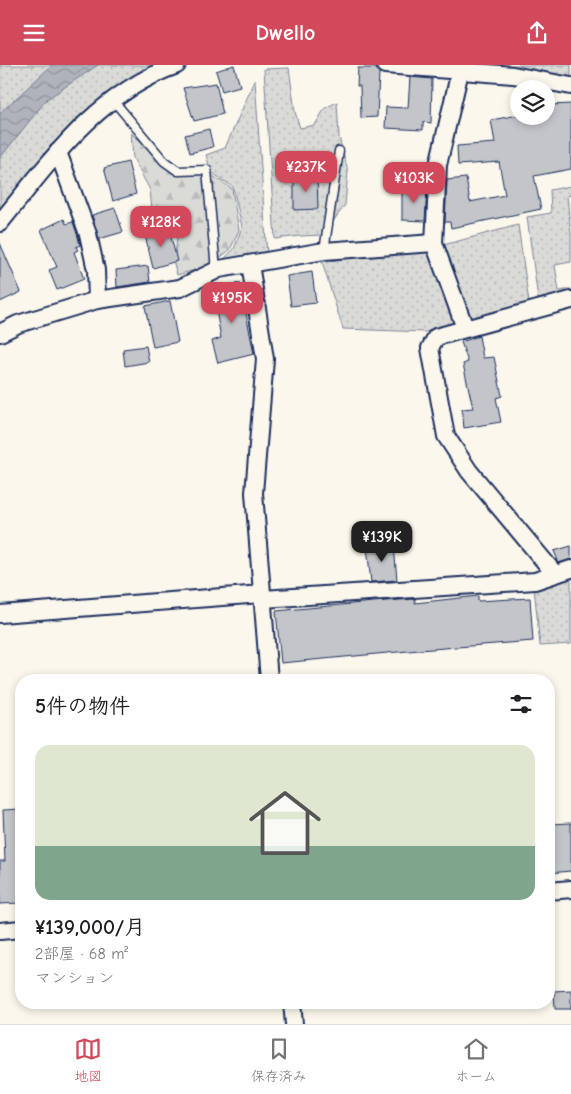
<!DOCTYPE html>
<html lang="ja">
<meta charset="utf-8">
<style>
body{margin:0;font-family:"Comic Neue","Klee One",sans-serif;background:#f2f2f2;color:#202124;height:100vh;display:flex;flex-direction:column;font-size:19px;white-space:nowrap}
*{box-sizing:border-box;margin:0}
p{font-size:16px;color:#757577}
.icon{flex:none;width:28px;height:28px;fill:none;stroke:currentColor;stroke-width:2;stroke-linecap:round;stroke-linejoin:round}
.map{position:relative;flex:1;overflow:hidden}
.panel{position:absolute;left:15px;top:609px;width:540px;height:335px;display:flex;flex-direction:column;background:#fff;border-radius:20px;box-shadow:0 2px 8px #0003}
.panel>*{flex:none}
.controls{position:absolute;left:510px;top:15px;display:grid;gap:10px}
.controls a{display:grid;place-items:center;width:45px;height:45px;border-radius:50%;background:#fff;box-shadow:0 2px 8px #0003;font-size:25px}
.price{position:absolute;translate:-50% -42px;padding:0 11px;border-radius:10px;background:#d1495b;color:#fff;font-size:16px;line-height:32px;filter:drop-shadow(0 1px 2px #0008)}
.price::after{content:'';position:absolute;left:50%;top:30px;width:15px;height:11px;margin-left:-8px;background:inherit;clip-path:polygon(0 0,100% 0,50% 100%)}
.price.current{background:#222;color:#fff}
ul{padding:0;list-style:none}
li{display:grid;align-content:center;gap:10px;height:265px;padding:0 20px}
li span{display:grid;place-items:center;height:155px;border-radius:15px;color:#555}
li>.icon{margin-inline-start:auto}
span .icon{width:90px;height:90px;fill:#fffc;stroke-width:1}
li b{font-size:21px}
h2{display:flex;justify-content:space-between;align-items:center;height:60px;padding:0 20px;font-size:21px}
header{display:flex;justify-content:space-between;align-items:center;height:65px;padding:0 20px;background:#d1495b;color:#fff;font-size:22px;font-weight:700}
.tabs{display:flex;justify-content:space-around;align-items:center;height:70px;border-top:1px solid #e0e0e0;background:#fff;font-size:14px;color:#757577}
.tabs a{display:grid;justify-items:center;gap:2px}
.tabs .current{color:#d1495b}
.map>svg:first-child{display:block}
</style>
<header><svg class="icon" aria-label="menu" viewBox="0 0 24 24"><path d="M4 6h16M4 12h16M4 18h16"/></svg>Dwello<svg class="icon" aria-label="share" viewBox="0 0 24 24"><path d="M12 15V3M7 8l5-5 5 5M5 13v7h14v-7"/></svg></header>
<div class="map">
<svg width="571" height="959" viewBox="0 0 571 959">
<defs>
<pattern id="grass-dots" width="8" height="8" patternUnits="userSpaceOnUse" patternTransform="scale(1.25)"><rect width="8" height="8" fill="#dadad7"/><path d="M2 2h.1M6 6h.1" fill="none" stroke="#babbbb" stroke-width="1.8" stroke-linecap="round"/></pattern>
<pattern id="forest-firs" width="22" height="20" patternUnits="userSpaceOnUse" patternTransform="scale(1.25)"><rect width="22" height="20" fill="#dadad7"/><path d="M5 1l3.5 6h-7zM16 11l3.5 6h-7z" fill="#babbbb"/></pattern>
<pattern id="water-waves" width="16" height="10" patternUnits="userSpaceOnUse" patternTransform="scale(1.25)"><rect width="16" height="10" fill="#afb3bb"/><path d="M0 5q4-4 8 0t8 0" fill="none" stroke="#8e929b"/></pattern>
</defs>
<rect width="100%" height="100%" fill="#fbf7ec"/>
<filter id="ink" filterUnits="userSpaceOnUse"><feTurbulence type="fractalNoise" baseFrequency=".02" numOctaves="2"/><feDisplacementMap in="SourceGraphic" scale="10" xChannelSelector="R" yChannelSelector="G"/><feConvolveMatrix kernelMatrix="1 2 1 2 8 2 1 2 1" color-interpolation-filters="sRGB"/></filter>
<g filter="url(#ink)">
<g fill="url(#grass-dots)" stroke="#7a849a">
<path d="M0,0H184L155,8L75,54L0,158Z"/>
<path d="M372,0H571V14Z"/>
<path d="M289,3L295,47L300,63L315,60L325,43L337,37L339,72L348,106L345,140L323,170L300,171L275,174L264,4Z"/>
<path d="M255,15L267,191L217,201L234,184L242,162L233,122L211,107L206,90L225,83Z"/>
<path d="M571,121V130L567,131L571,169V197L555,200L559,226L571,224V229L538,234L527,152L551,148L550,125Z"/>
<path d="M518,160L529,238L426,267L343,264L322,197L447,179Z"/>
<path d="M571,510V579L540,581L534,522Z"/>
</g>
<path fill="url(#forest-firs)" stroke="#7a849a" d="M131,68L164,96L185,106L213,111L232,124L239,165L230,185L209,201L177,210L174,199L177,173L152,145L150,125L133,93Z"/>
<path fill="url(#water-waves)" stroke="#747e96" d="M52,0H98L47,34L0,93V48Z"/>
<g fill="#c3c5c9" stroke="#1b2f5e">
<path d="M234,0L240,21L222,26L216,6Z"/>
<path d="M358,3H376L379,8L377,52L361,53L360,21H357Z"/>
<path d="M410,12L432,14L431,58L423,57V65L385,63L386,42L408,43Z"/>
<path d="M216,18L223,49L194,56L183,23Z"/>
<path d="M571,39V104L534,111L541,144L451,163L450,157H445L447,115L466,113L470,137L505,130L499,97L458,100L457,81L495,78L491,55L513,51H550V40Z"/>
<path d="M209,64L213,82L190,88L185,70Z"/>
<path d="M128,97L136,129L113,136L104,103Z"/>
<path d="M317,111L318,144L294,145V112Z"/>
<path d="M427,123L425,156L402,155V124Z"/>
<path d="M115,143L123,167L99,174L92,150Z"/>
<path d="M64,154L66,159L73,157L78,172L80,180L76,182L78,185L74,187L84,214L57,225L49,205L57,202L41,165Z"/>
<path d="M169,164L177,196L153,203L145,170Z"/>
<path d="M0,178L21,227L0,237Z"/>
<path d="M148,201L150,217L117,222L116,205Z"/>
<path d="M312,207L316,238L291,241L287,211Z"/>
<path d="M240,218L254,289L218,298L212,276L221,273L212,223Z"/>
<path d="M170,236L178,277L153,282L145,241Z"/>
<path d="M479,271L483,293L494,292L502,331L496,333L501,357L464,363L462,344L473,343L463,299L468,297L461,277Z"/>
<path d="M146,281L149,297L125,301L123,284Z"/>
<path d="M394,480L397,515L371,517L367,482Z"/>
<path d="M571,481V494L559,498L554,486Z"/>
<path d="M478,531V536L530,533L533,576L419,585L281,598L276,546L373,537L415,534V538Z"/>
<path d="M21,744V838L0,839V796H5L3,745Z"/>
<path d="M571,758V806L549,808V759Z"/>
<path d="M571,925V944H555L554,926Z"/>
</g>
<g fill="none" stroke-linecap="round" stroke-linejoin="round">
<g stroke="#1b2f5e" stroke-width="11">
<g id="lane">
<path d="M113,35L164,96L178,106L207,105L216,205"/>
<path d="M324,186L339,86"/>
</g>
</g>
<g stroke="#1b2f5e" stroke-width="20">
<g id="street">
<path d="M385,0L513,10L571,21"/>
<path d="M460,6L438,100L434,178L465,263"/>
<path d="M58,87L88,169L96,205L97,235"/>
<path d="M0,158C51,95 98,28 177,0"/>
<path d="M250,199L265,294L254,428L269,615"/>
<path d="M0,268L18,259L97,235L180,223L219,204L324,186L434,178"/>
<path d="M555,509L469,406L446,371L430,283L436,272L571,235"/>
<path d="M263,534L535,516L571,504"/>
<path d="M0,549L262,529"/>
<path d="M549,826L571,824"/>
<path d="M0,866L21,864"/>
<path d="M292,938L294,959"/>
</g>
</g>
<use href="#lane" stroke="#fbf7ec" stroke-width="8"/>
<use href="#street" stroke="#fbf7ec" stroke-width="16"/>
</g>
</g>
</svg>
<div class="controls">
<a><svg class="icon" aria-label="layers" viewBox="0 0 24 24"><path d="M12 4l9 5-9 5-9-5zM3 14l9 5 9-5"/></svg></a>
</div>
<b class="price" style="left:306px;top:128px">¥237K</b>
<b class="price" style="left:414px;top:139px">¥103K</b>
<b class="price" style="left:161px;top:183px">¥128K</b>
<b class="price" style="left:232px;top:259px">¥195K</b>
<b class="price current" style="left:382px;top:498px">¥139K</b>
<section class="panel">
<h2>5件の物件<svg class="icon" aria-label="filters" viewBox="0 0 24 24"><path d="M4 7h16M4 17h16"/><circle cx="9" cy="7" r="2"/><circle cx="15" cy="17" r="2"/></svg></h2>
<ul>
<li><span style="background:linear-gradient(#dfe7d0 65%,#7fa58c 0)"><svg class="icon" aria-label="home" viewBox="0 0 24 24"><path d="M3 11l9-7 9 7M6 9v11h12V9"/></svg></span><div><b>¥139,000/月</b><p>2部屋 · 68 m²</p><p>マンション</p></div></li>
</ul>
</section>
</div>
<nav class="tabs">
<a class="current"><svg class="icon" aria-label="map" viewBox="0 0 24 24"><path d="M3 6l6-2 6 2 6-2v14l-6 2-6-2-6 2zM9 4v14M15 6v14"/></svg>地図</a>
<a><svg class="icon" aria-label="saved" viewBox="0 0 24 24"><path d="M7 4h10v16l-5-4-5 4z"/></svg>保存済み</a>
<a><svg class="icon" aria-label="home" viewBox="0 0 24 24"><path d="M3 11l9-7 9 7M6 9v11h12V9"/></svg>ホーム</a>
</nav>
